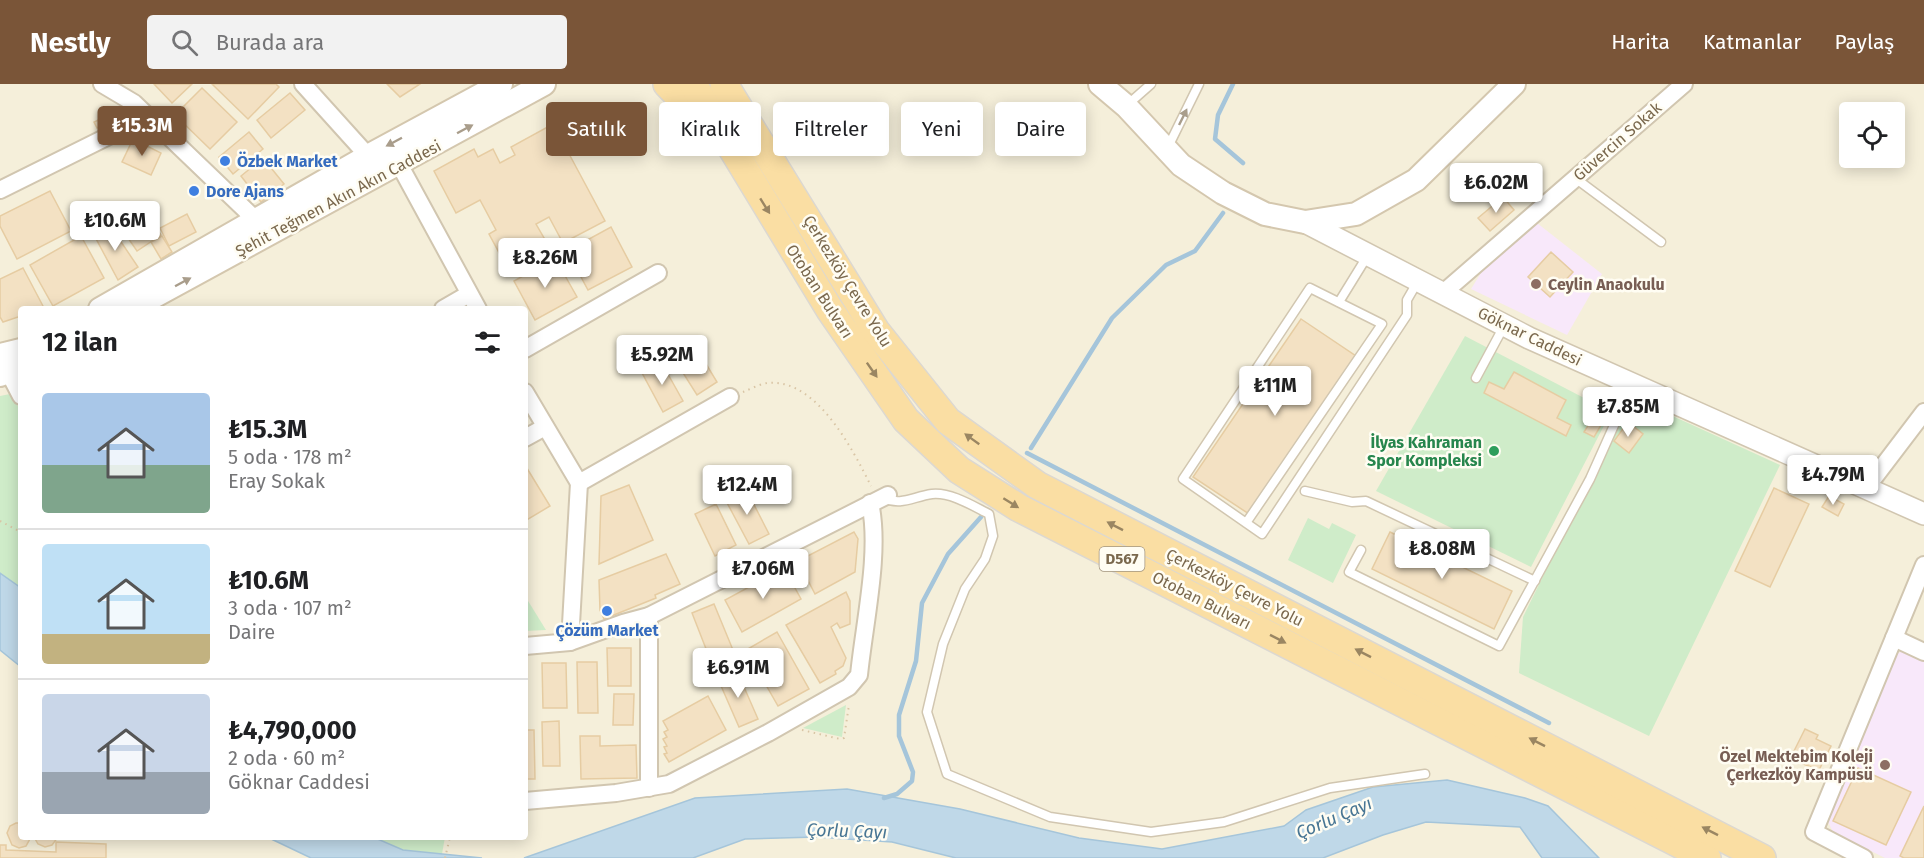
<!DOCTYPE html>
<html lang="tr">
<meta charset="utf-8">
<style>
body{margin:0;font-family:"Fira Sans",sans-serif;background:#f2f2f2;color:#202124;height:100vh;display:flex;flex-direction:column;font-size:22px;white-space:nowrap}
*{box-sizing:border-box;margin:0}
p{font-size:20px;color:#757577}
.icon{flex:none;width:33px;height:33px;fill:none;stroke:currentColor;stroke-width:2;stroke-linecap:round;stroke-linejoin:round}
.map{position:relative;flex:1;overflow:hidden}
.sheet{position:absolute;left:18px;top:222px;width:510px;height:534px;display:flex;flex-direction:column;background:#fff;border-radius:6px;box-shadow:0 3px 15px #0003}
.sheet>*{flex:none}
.guide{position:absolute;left:546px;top:18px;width:570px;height:54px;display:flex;gap:12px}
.fabs{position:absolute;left:1839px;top:18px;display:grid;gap:12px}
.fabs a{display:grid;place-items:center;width:66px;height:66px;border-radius:6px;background:#fff;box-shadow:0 3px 15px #0003;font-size:30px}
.price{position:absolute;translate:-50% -51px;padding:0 14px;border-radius:6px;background:#fff;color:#222;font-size:20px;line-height:39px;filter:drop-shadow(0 2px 3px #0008)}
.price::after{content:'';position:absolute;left:50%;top:36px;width:18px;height:14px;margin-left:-9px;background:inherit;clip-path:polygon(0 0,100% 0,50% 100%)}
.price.selected{background:#7a5538;color:#fff}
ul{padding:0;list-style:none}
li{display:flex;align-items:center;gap:18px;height:150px;padding:0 24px}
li+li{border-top:2px solid #e0e0e0}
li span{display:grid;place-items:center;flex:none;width:168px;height:120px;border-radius:6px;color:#555}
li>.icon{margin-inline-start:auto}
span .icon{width:72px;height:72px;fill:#fffc;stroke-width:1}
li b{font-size:26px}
h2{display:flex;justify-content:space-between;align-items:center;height:72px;padding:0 24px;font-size:26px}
.tag{padding:0 21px;border-radius:6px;background:#fff;box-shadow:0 3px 15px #0003;font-size:21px;line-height:54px}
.tag.selected{background:#7a5538;color:#fff}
header{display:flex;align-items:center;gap:36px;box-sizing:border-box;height:84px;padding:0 30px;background:#7a5538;color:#fff}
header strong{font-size:28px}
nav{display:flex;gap:33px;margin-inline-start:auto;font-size:21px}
.search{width:420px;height:54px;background:#f2f2f2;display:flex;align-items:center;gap:15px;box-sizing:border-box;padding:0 21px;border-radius:6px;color:#757577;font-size:22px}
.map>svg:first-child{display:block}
</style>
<header>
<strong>Nestly</strong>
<div class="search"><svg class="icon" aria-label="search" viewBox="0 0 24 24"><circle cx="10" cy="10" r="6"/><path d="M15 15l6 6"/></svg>Burada ara</div>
<nav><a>Harita</a><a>Katmanlar</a><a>Paylaş</a></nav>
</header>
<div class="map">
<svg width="1924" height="774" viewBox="0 0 1924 774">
<rect width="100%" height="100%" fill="#fdfaec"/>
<path fill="#f5efda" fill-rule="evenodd" d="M0,0H1924V774H0ZM1850,28H1894V74H1850ZM21,225H525V753H21Z"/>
<g fill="#f8e8fa">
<path d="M1537,139L1602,190L1567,251L1471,205L1484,184Z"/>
<path d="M1907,566L1924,574V774H1885L1833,748L1824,730L1893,571Z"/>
</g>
<g fill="#cfecc9">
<path d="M1465,252L1611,328L1531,483L1376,407Z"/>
<path d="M10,310L21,327V504L0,489V312Z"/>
<path d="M1631,313L1780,381L1649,652L1519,589L1523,533Z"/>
<path d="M1308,434L1329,445L1332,439L1356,451L1333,499L1288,476Z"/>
<path d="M525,512L546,546L525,547Z"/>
<path d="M846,621L842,653L803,644Z"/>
<path d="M373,753H445L442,770L403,766Z"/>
</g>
<g fill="#bfd8e8" stroke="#a5c5da" stroke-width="1.5">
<path d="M0,489L21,504V583L0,566Z"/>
<path d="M1447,696L1525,714L1548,722L1599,774H1542L1520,743L1426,738L1383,751L1323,774H956L892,758L816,753L745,755L693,774H524L695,714L847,705L960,725L1079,754L1162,765L1284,742L1306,726L1373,703Z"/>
<path d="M267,753H373L403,766L482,774H311Z"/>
</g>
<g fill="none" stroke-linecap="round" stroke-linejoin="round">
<g stroke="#a5c5da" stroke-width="4.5">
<path d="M1233,0L1218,31L1215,55L1243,79"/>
<path d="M1031,364L1112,234L1166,181L1195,167L1223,129"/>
<path d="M1027,369L1549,639"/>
<path d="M884,714L897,710L912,697L913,688L899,652V631L916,577L922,519L948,470L981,433"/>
</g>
</g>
<g fill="#f3e1c3" stroke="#e6cca2" stroke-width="1.5">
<path d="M154,0H192L172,19Z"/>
<path d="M212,0H276L279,3L248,35Z"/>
<path d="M387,0H420L400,13Z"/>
<path d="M202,4L237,38L210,65L175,31Z"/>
<path d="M290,9L305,26L271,54L257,36Z"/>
<rect x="874" y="20" width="11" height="9"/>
<path d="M111,30L114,35L97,44L94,38Z"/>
<path d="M553,40L605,137L563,159L549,133L536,140L551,166L510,189L489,150L496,146L480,116L456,129L434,87L474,65L478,73L493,65L500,79L515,71L511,63Z"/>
<path d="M629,40L637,54L620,65L611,51Z"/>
<path d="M249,48L263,65L233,90L219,73Z"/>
<path d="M133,55L161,69L151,91L122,78Z"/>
<path d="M263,74L284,100L261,118L241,92Z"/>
<path d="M50,107L71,147L17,175L0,142V132Z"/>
<path d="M1503,113L1514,126L1490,147L1478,134Z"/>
<path d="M146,128L161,151L137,167L121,144Z"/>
<path d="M187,130L196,148L169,162L160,144Z"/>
<path d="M109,140L138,183L118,196L94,151Z"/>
<path d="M611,143L632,183L588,206L567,167Z"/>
<path d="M81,152L104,194L53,222L30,181Z"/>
<path d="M162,152L172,168L161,175L151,158Z"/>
<path d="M1551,168L1573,188L1550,213L1528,193Z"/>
<path d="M555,174L577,213L535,236L514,197Z"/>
<path d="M23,184L44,224L21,225V232L3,238L0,233V195Z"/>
<path d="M1301,235L1356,272L1249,430L1193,393Z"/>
<path d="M694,260L717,298L697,311L673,273Z"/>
<path d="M660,276L683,317L663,328L641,287Z"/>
<path d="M1514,288L1566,316L1557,334L1571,341L1566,352L1484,309L1489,298L1504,305Z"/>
<path d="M1598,326L1607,331L1594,353L1584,348Z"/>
<path d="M1628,338L1643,350L1629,369L1614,357Z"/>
<path d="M525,381L550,422L525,437Z"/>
<path d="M629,401L653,456L599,480L601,412Z"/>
<path d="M1774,404L1809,420L1770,503L1735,487Z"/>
<path d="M746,405L769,450L749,460L725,415Z"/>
<path d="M1829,412L1844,420L1838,432L1822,423Z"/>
<path d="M716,420L736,461L715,472L695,430Z"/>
<path d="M854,448L858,455L855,488L815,510L798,477Z"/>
<path d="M1390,448L1512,507L1494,545L1372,485Z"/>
<path d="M666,470L680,500L655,511L656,514L604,535L600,526L599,496Z"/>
<path d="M784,484L801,515L742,548L725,516Z"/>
<path d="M846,508L850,517V540L840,544L837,539L831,543L846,574L843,582L835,587L836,590L820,599L786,541Z"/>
<path d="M714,520L733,566L710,575L692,529Z"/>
<path d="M777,548L809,605L778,622L746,566Z"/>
<path d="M607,564H631V602H608Z"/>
<path d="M577,578H597L598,629H578Z"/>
<path d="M542,579H566L567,624H543Z"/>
<path d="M737,587L758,635L739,643L718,595Z"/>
<path d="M614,610H634L633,641H613Z"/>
<path d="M708,612L726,646L669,678L664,670L667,669L664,663L667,662L663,655L667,653L664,648L668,646L663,637Z"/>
<path d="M559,637L560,682H543L542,638Z"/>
<path d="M1805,645L1818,651L1816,655L1831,662L1819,686L1790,675Z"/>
<path d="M525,646H534L535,695H525Z"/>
<path d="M580,652H600V662L636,661L637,694L581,695Z"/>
<path d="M1858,684L1911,708L1886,761L1833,737Z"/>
<path d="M1924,722V774H1904L1900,772Z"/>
<path d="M16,739H21V753H31L26,762L19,764L12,761L7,749L10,742Z"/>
<path d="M34,753H58L52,761L45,763L38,760Z"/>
<path d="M56,758L106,760V774H0V761H6V766L56,768Z"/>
</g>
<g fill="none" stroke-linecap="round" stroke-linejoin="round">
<g stroke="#d1c6b0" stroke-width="11">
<g id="service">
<path d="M1126,22L1151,0"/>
<path d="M1168,63L1199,0"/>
<path d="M1575,94L1661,158"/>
<path d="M1339,218L1368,171"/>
<path d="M1476,294L1504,242"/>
<path d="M1305,407L1352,418L1366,417L1535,497"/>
<path d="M882,414C902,422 912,413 932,410C951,408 973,422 989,430L993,452L985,475L965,505L943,560L927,628L947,690L1050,733L1151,748L1224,738L1330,704L1425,690"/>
<path d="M1246,439L1382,240L1310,204L1183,395L1262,450L1407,231V216L1418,197"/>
<path d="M1361,466L1349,488L1499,562L1590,395L1632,301"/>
</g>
</g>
<g stroke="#d1c6b0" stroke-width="20">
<g id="minor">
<path d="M102,0L134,19L257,137"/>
<path d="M303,0L368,72"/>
<path d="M399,80L478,225"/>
<path d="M0,106L149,32"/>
<path d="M1443,209L1684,0"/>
<path d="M443,225L469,210"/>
<path d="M525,265L658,189"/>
<path d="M9,289L21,312"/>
<path d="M525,308L579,399L730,313"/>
<path d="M525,354L545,343"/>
<path d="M1867,403L1924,328"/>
<path d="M1894,554L1924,568"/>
<path d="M570,558L623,539L649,532L888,411"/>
<path d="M525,562L570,558L579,399"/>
<path d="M649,704V532"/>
<path d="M525,717L616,709L669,700L768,649L849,603L859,591C864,540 881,467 870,419"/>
<path d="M1864,774L1814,748L1924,481"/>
</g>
</g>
<g stroke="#d1c6b0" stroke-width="24">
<path id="tertiary" d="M1305,138L1529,254L1924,430"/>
</g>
<g stroke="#d4c7ae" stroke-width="26">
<g id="secondary">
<path d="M1100,0L1126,22L1181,81L1223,109L1265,130L1305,138L1356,130L1416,96L1514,0"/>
<path d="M100,225L368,72L501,0"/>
<path d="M131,225L544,0"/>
<path d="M0,271L21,266"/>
<path d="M0,291L21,283"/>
</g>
</g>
<g stroke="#dcd8d1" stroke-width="30">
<g id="trunk">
<path d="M667,0L700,34"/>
<path d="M693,0L830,226L906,336L959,386L1019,424L1707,774"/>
<path d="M724,0L876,247L948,337L1037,401L1762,774"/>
</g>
</g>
<g stroke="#d9c5a5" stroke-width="2" stroke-dasharray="1.5 4.5" stroke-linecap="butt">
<path d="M743,308C751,305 761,299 769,299C817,295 853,366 871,402"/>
<path d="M0,437L21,448"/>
<path d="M802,646L840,655L844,654L849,621"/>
<path d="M445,774L450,753"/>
</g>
<use href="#service" stroke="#fff" stroke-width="8"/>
<use href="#minor" stroke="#fff" stroke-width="16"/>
<use href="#tertiary" stroke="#fff" stroke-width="21"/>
<use href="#secondary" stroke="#fff" stroke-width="22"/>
<use href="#trunk" stroke="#fadea3" stroke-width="27"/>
</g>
<defs><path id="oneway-solid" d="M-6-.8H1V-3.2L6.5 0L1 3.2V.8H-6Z" transform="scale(1.5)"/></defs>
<g fill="#a99d8b">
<use href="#oneway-solid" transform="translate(1183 33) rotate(-64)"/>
<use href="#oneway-solid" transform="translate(465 45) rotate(-28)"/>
<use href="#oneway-solid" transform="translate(394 58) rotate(152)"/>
<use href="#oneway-solid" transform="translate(183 198) rotate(-28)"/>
</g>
<g fill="#9a8662">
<use href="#oneway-solid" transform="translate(765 122) rotate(58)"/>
<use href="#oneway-solid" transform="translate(872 286) rotate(55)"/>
<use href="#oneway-solid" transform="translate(972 355) rotate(-144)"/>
<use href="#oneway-solid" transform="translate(1011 419) rotate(32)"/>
<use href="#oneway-solid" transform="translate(1115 442) rotate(-153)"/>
<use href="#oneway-solid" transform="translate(1278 555) rotate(27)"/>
<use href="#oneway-solid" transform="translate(1363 569) rotate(-153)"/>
<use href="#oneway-solid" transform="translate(1537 658) rotate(-153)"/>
<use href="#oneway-solid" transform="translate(1710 747) rotate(-153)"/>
</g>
<g fill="#3f7fe0" stroke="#fffdf3" stroke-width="2">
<circle cx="225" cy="77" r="6"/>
<circle cx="194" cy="107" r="6"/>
<circle cx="607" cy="527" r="6"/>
</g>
<g fill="#8d6e63" stroke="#fffdf3" stroke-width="2">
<circle cx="1536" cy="200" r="6"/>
<circle cx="1885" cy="681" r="6"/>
</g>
<circle fill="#2e9e5b" stroke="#fffdf3" stroke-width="2" cx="1494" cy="367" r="6"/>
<g text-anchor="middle" stroke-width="5" stroke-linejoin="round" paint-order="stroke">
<rect fill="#fffdf3" stroke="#a2957f" stroke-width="1.5" x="1099.5" y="463" width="45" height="24" rx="4.5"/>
<g font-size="15" font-weight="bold" fill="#7a684d">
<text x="1122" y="480">D567</text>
</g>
<g font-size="16" fill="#7a684d" stroke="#fffdf3">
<text transform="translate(1617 57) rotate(-41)" y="6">Güvercin Sokak</text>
<text transform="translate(338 114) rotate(-28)" y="6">Şehit Teğmen Akın Akın Caddesi</text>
<text transform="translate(848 197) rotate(58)" y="6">Çerkezköy Çevre Yolu</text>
<text transform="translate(820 207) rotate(57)" y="6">Otoban Bulvarı</text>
<text transform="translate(1530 252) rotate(26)" y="6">Göknar Caddesi</text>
<text transform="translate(1235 503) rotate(27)" y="6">Çerkezköy Çevre Yolu</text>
<text transform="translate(1202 516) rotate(27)" y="6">Otoban Bulvarı</text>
</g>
<g font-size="16" font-weight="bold" fill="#366cbe" stroke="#fffdf3" text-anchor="start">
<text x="237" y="83">Özbek Market</text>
<text x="206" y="113">Dore Ajans</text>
<text x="607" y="552" text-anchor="middle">Çözüm Market</text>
</g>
<g font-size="16" font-weight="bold" fill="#785e54" stroke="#fffdf3" text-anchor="start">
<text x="1548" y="206">Ceylin Anaokulu</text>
<text x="1873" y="678" text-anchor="end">Özel Mektebim Koleji<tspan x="1873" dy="18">Çerkezköy Kampüsü</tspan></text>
</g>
<g font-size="16" font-weight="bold" fill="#27864d" stroke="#fffdf3" text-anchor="end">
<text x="1482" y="364">İlyas Kahraman<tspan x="1482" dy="18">Spor Kompleksi</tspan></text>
</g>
<g font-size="18" font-style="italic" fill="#487694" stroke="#fffdf3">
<text transform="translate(1334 734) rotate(-23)" y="6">Çorlu Çayı</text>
<text transform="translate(847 747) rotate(2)" y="6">Çorlu Çayı</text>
</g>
</g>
</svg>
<div class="fabs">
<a><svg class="icon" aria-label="locate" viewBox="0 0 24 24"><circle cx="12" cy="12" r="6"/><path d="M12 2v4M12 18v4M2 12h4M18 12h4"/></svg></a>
</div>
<b class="price selected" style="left:142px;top:73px">₺15.3M</b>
<b class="price" style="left:1496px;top:130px">₺6.02M</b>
<b class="price" style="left:115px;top:168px">₺10.6M</b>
<b class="price" style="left:545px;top:205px">₺8.26M</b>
<b class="price" style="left:662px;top:302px">₺5.92M</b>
<b class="price" style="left:1275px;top:333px">₺11M</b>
<b class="price" style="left:1628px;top:354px">₺7.85M</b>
<b class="price" style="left:1833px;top:422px">₺4.79M</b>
<b class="price" style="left:747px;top:432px">₺12.4M</b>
<b class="price" style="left:1442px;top:496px">₺8.08M</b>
<b class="price" style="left:763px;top:516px">₺7.06M</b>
<b class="price" style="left:738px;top:615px">₺6.91M</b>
<div class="guide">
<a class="tag selected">Satılık</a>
<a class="tag">Kiralık</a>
<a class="tag">Filtreler</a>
<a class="tag">Yeni</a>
<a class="tag">Daire</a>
</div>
<section class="sheet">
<h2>12 ilan<svg class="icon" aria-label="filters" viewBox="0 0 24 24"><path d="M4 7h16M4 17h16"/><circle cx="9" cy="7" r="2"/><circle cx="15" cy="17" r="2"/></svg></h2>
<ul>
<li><span style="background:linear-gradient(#a9c7e8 60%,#7fa58c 0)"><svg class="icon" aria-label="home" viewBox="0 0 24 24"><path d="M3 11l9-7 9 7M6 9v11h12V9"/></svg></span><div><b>₺15.3M</b><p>5 oda · 178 m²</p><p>Eray Sokak</p></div></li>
<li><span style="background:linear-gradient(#bfe0f5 75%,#c2b280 0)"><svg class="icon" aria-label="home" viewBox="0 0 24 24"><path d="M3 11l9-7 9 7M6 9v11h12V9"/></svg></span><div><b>₺10.6M</b><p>3 oda · 107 m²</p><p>Daire</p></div></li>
<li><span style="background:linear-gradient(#c9d6e8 65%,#9aa5b1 0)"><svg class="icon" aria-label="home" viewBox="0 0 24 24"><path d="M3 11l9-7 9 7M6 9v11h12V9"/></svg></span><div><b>₺4,790,000</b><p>2 oda · 60 m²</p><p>Göknar Caddesi</p></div></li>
</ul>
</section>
</div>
